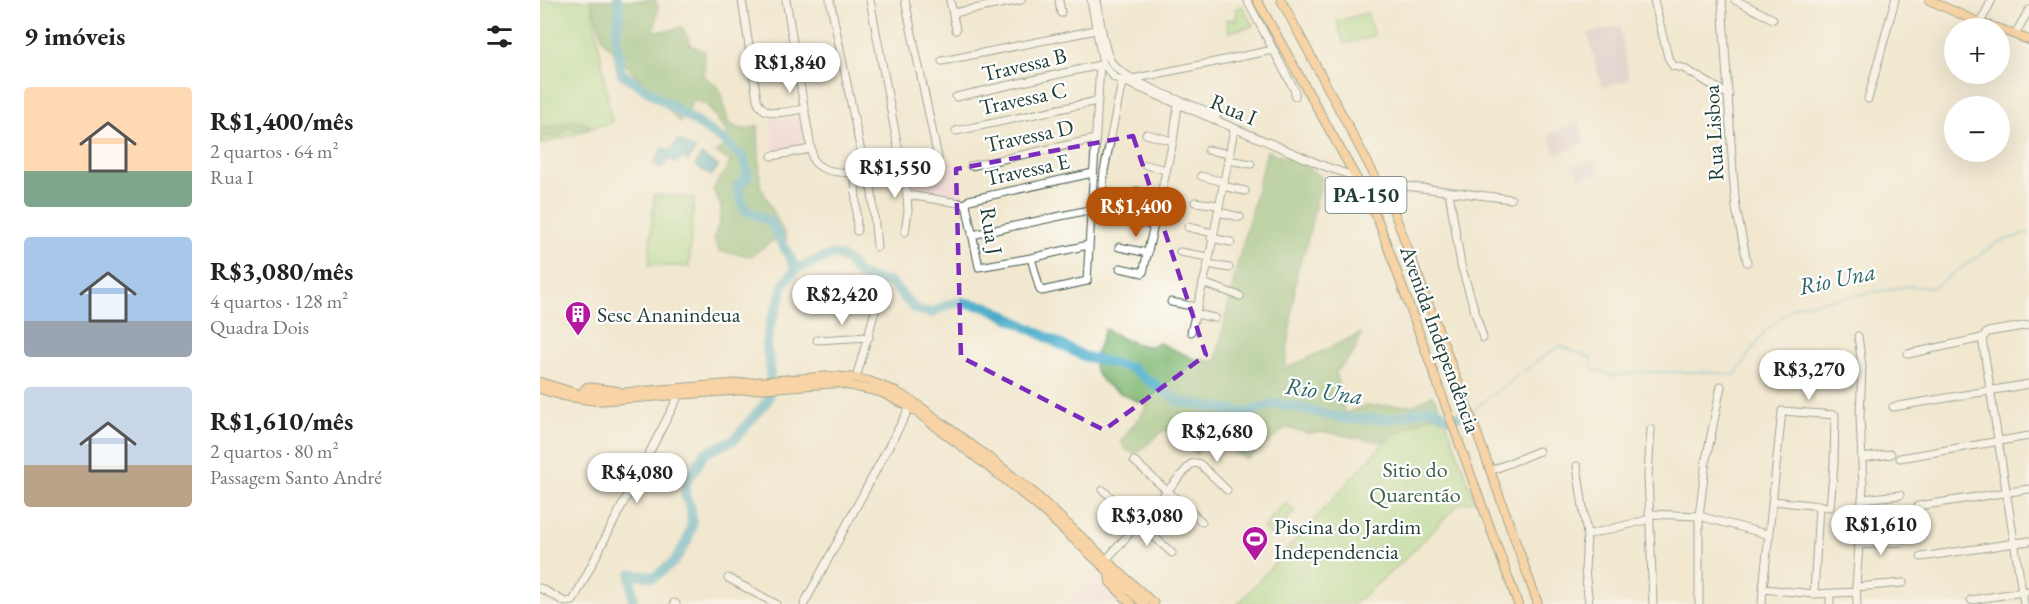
<!DOCTYPE html>
<html lang="pt">
<meta charset="utf-8">
<style>
body{margin:0;font-family:"EB Garamond",serif;background:#f6f6f6;color:#222;height:100vh;display:flex;flex-direction:column;font-size:22px;white-space:nowrap}
*{box-sizing:border-box;margin:0}
p{font-size:20px;color:#767676}
.icon{flex:none;width:33px;height:33px;fill:none;stroke:currentColor;stroke-width:2;stroke-linecap:round;stroke-linejoin:round}
.map{position:relative;flex:1;overflow:hidden}
.sheet{display:flex;flex-direction:column;background:#fff;width:540px}
.sheet>*{flex:none}
.controls{position:absolute;left:1404px;top:18px;display:grid;gap:12px}
.controls a{display:grid;place-items:center;width:66px;height:66px;border-radius:50%;background:#fff;box-shadow:0 6px 24px #0002;font-size:30px}
.price{position:absolute;translate:-50% -51px;padding:0 14px;border-radius:21px;background:#fff;color:#222;font-size:20px;line-height:39px;filter:drop-shadow(0 2px 3px #0008)}
.price::after{content:'';position:absolute;left:50%;top:36px;width:18px;height:14px;margin-left:-9px;background:inherit;clip-path:polygon(0 0,100% 0,50% 100%)}
.price.active{background:#b45309;color:#fff}
ul{padding:0;list-style:none}
li{display:flex;align-items:center;gap:18px;height:150px;padding:0 24px}
li span{display:grid;place-items:center;flex:none;width:168px;height:120px;border-radius:6px;color:#555}
li>.icon{margin-inline-start:auto}
span .icon{width:72px;height:72px;fill:#fffc;stroke-width:1}
li b{font-size:26px}
h2{display:flex;justify-content:space-between;align-items:center;height:72px;padding:0 24px;font-size:26px}
main{display:flex;flex:1;min-height:0}
.map>svg:first-child{display:block}
</style>
<main>
<section class="sheet">
<h2>9 imóveis<svg class="icon" aria-label="filters" viewBox="0 0 24 24"><path d="M4 7h16M4 17h16"/><circle cx="9" cy="7" r="2"/><circle cx="15" cy="17" r="2"/></svg></h2>
<ul>
<li><span style="background:linear-gradient(#ffd9b3 70%,#7fa58c 0)"><svg class="icon" aria-label="home" viewBox="0 0 24 24"><path d="M3 11l9-7 9 7M6 9v11h12V9"/></svg></span><div><b>R$1,400/mês</b><p>2 quartos · 64 m²</p><p>Rua I</p></div></li>
<li><span style="background:linear-gradient(#a9c7e8 70%,#9aa5b1 0)"><svg class="icon" aria-label="home" viewBox="0 0 24 24"><path d="M3 11l9-7 9 7M6 9v11h12V9"/></svg></span><div><b>R$3,080/mês</b><p>4 quartos · 128 m²</p><p>Quadra Dois</p></div></li>
<li><span style="background:linear-gradient(#c9d6e8 65%,#b9a48a 0)"><svg class="icon" aria-label="home" viewBox="0 0 24 24"><path d="M3 11l9-7 9 7M6 9v11h12V9"/></svg></span><div><b>R$1,610/mês</b><p>2 quartos · 80 m²</p><p>Passagem Santo André</p></div></li>
</ul>
</section>
<div class="map">
<svg width="1489" height="604" viewBox="0 0 1489 604">
<rect width="100%" height="100%" fill="#fff"/>
<filter id="ink" filterUnits="userSpaceOnUse"><feTurbulence type="fractalNoise" baseFrequency=".0167" numOctaves="2"/><feDisplacementMap in="SourceGraphic" scale="12" xChannelSelector="R" yChannelSelector="G"/><feConvolveMatrix kernelMatrix="1 2 1 2 8 2 1 2 1" color-interpolation-filters="sRGB"/></filter>
<filter id="wash" filterUnits="userSpaceOnUse"><feTurbulence type="fractalNoise" baseFrequency=".008" numOctaves="4" result="noise"/><feDisplacementMap in="SourceGraphic" scale="24" xChannelSelector="R" yChannelSelector="G"/><feGaussianBlur stdDeviation="1.35" result="paint"/><feColorMatrix in="noise" values="0 0 0 0 0 0 0 0 0 0 0 0 0 0 0 0 0 1.4 0 .05"/><feComposite in="paint" operator="in"/></filter>
<g filter="url(#wash)">
<rect width="100%" height="100%" fill="#f1e8cf"/>
<g fill="#f4cfdd">
<path d="M262,115L266,149L234,153L231,119Z"/>
<path d="M414,160L423,202L370,194L366,169Z"/>
<path d="M559,567L600,604H527Z"/>
</g>
<g fill="#d0bdcd">
<path d="M1080,26L1089,80L1062,87L1047,33Z"/>
<path d="M1039,122L1045,143L1017,154L1008,135Z"/>
<path d="M1056,159L1060,173L1040,179L1032,165Z"/>
</g>
<g fill="#a5da8a" stroke="#628c5f" stroke-width="1.5">
<path d="M0,0H51L72,122L0,145Z"/>
<path d="M700,6L703,7L713,26L689,32L686,19L695,20L697,14L695,9Z"/>
<path d="M827,13L834,36L804,44L797,21Z"/>
<path d="M114,195L154,198L149,267L109,265Z"/>
<path d="M888,412L906,421L935,501L920,503L863,561L814,604H698L861,424Z"/>
<path d="M745,503L755,511L732,537L723,528Z"/>
</g>
<g fill="#84ba76" stroke="#527c55" stroke-width="1.5">
<path d="M51,0H115L118,7L114,31H126L142,27L152,46L165,52L164,76L179,88L189,124C201,129 206,132 218,125L220,185L247,239L232,241L211,256L179,251L174,238L180,220L181,206L173,189L191,162L176,152L181,149L189,135L166,104L153,100L149,110L140,122L63,40Z"/>
<path d="M37,120L52,126L37,130L28,127L19,136L6,137L0,142V129Z"/>
<path d="M727,151L755,161L782,177L766,246L757,272L745,369L821,333L815,351L796,372L804,413L825,406L875,405L892,395L902,410L841,442L786,432L768,433L746,428L707,459L674,440L656,454L634,433L624,430L596,454L586,450L581,441L608,406C591,397 553,386 554,362C555,352 562,339 565,329L585,340L608,347L619,343L654,359L676,362L695,274Z"/>
</g>
<g fill="#47abc7" stroke="#33747e" stroke-width="1.5">
<path d="M138,140L155,150L148,161L142,158L136,163L129,159L121,168L114,164L122,148L131,150Z"/>
<path d="M161,155L178,166L172,176L155,166Z"/>
</g>
<g fill="none" stroke-linecap="round" stroke-linejoin="round">
<path stroke="#47abc7" stroke-width="1.5" d="M933,410L997,361L1021,346L1051,358L1052,369L1075,376L1101,372H1168L1195,375L1224,332L1255,306L1369,286L1393,288L1456,243L1489,233"/>
<g stroke="#47abc7" stroke-width="10">
<path d="M77,0L80,10L76,36L81,73L183,140L204,158L208,176L197,187L205,210L230,221L256,269L291,255C304,255 313,266 320,276L351,283L375,309L391,313L407,305L421,302L448,307L543,356L591,368L638,401L706,413L736,403L807,419H851L890,408L911,418L929,413"/>
<path d="M93,604L91,574L114,577L134,562L147,541L152,524L151,508L145,496L146,483L165,453L195,439L228,400L230,390V362L226,347L231,321L239,302L243,285L256,269"/>
</g>
</g>
</g>
<g filter="url(#ink)">
<g fill="none" stroke-linecap="round" stroke-linejoin="round">
<g stroke="#3e574b" stroke-width="9">
<g id="minor">
<path d="M202,0L217,99C223,120 247,111 265,109"/>
<path d="M246,0L273,160C291,187 371,163 398,158L365,0"/>
<path d="M290,0L325,172"/>
<path d="M330,0L367,195L368,211L365,232"/>
<path d="M410,0L416,30"/>
<path d="M519,0L521,13"/>
<path d="M551,0L563,64L574,77L784,166L816,177"/>
<path d="M557,0C560,19 562,42 570,60C579,79 647,103 669,112L678,114"/>
<path d="M707,0L755,91V96"/>
<path d="M1114,0L1128,57L1133,66L1143,68L1189,95"/>
<path d="M1182,0L1193,173L1196,208L1207,262"/>
<path d="M1195,0L1233,19"/>
<path d="M413,13L481,0"/>
<path d="M1440,23L1452,0"/>
<path d="M1475,34L1489,10"/>
<path d="M402,61L556,30"/>
<path d="M592,79L733,50"/>
<path d="M416,97L560,65"/>
<path d="M1328,99L1355,0"/>
<path d="M416,131L557,101"/>
<path d="M606,134L633,141"/>
<path d="M668,150L690,154"/>
<path d="M232,156L271,149"/>
<path d="M688,160L711,164"/>
<path d="M606,165L626,170"/>
<path d="M431,166L555,139"/>
<path d="M330,172L337,247"/>
<path d="M315,174L317,231"/>
<path d="M661,176L684,182"/>
<path d="M840,183L971,199"/>
<path d="M683,186L705,191"/>
<path d="M597,191L620,198"/>
<path d="M909,192L921,265L943,338"/>
<path d="M367,195L426,204"/>
<path d="M655,202L679,205"/>
<path d="M678,212L700,217"/>
<path d="M594,221L614,226"/>
<path d="M648,227L673,233"/>
<path d="M432,235L558,208L561,205L564,171L582,82"/>
<path d="M671,238L691,242"/>
<path d="M548,245L491,258L439,267L426,204L429,200L553,173"/>
<path d="M579,247L608,253"/>
<path d="M640,252L668,257"/>
<path d="M491,258L500,290L502,291L547,281L560,65L563,64"/>
<path d="M668,264L689,268"/>
<path d="M580,268L603,273L633,141L638,105"/>
<path d="M663,283L700,296"/>
<path d="M631,302L657,307"/>
<path d="M302,304H337L316,378"/>
<path d="M656,314L675,318"/>
<path d="M651,332L668,264L694,130"/>
<path d="M1442,338L1484,604"/>
<path d="M1442,338L1448,332L1489,325"/>
<path d="M277,340L329,337"/>
<path d="M1368,354L1442,338"/>
<path d="M1353,407L1489,384"/>
<path d="M1111,429L1108,475L1113,604"/>
<path d="M1322,458L1351,454"/>
<path d="M1360,458L1489,436"/>
<path d="M594,461L662,522"/>
<path d="M1037,466L1047,535L1045,570L1049,604"/>
<path d="M950,471L999,451"/>
<path d="M563,490L632,553"/>
<path d="M1322,499L1360,495"/>
<path d="M1378,506L1489,489"/>
<path d="M1109,514L1159,516L1230,535"/>
<path d="M1047,535L1110,519"/>
<path d="M1319,545L1361,542"/>
<path d="M1381,557L1489,541"/>
<path d="M566,560L651,464L658,463L661,465L687,490"/>
<path d="M188,578L236,604"/>
<path d="M1316,587L1363,583"/>
<path d="M0,588L25,602L33,601L139,395"/>
<path d="M1223,589L1274,594L1316,592"/>
<path d="M1274,594L1279,505"/>
<path d="M1290,595V604"/>
<path d="M1431,600L1489,591"/>
<path d="M134,603L136,604"/>
<path d="M264,604L370,407"/>
<path d="M1159,604V516L1166,460L1181,386"/>
<path d="M1222,604L1223,589L1242,411L1295,415L1294,464L1290,507L1233,501"/>
<path d="M1317,604L1316,587L1323,487L1320,416L1322,366L1318,336"/>
</g>
</g>
<g stroke="#3e574b" stroke-width="10">
<g id="major">
<path d="M717,0L828,199L839,223L978,604"/>
<path d="M741,0L854,212L933,422L998,604"/>
<path d="M1389,0L1440,23L1458,28"/>
<path d="M1460,29L1489,40"/>
<path d="M0,382L39,394H64L291,376L316,378L329,381L355,391L374,402L455,462L494,493L614,604"/>
<path d="M0,389L23,396L56,401L298,383L340,392L370,407L463,478L503,511L604,604"/>
<path d="M42,398L44,390L47,387L78,391"/>
<path d="M569,573L570,582L591,604"/>
</g>
</g>
<use href="#minor" stroke="#fff" stroke-width="7"/>
<use href="#major" stroke="#febb71" stroke-width="8"/>
</g>
</g>
<path d="M0 0H1489V604H0ZM593,136L666,355L564,430L421,357L416,169Z" fill="#f1e8cf" fill-opacity=".55" fill-rule="evenodd"/>
<path fill="none" stroke="#7b2cbf" stroke-width="4.5" stroke-dasharray="12 8" stroke-linejoin="round" d="M593,136L666,355L564,430L421,357L416,169Z"/>
<defs>
<g id="building-pin" transform="scale(1.35)"><path d="M0 17L-7.5 6A9.5 9.5 0 1 1 7.5 6Z" fill="#b5179e" stroke="#fff"/><path d="M-4-6H4V6H1V3H-1V6H-4ZM-2.5-4.3h1.7v1.8h-1.7ZM.8-4.3h1.7v1.8H.8ZM-2.5-1h1.7V.8h-1.7ZM.8-1h1.7V.8H.8Z" fill="#fff"/></g>
<g id="stadium-pin" transform="scale(1.35)"><path d="M0 17L-7.5 6A9.5 9.5 0 1 1 7.5 6Z" fill="#b5179e" stroke="#fff"/><path d="M0-5a6.5 5 0 1 0 0 10a6.5 5 0 1 0 0-10ZM-3.5-1.8h7v3.6h-7Z" fill="#fff"/></g>
</defs>
<g fill-rule="evenodd">
<use href="#building-pin" x="38" y="314"/>
<use href="#stadium-pin" x="715" y="539"/>
</g>
<g text-anchor="middle" stroke-width="4.5" stroke-linejoin="round" paint-order="stroke">
<rect fill="#fff" stroke="#627771" stroke-width="1.5" x="785.5" y="177" width="81" height="36" rx="4.5"/>
<g font-size="21" font-weight="bold" fill="#1f3d34">
<text x="826" y="202">PA-150</text>
</g>
<g font-size="22" fill="#1f3d34" stroke="#fff">
<text transform="translate(484 64) rotate(-13)" y="8">Travessa B</text>
<text transform="translate(483 98) rotate(-12)" y="8">Travessa C</text>
<text transform="translate(694 109) rotate(23)" y="8">Rua I</text>
<text transform="translate(1173 133) rotate(-93)" y="8">Rua Lisboa</text>
<text transform="translate(489 135) rotate(-12)" y="8">Travessa D</text>
<text transform="translate(487 169) rotate(-12)" y="8">Travessa E</text>
<text transform="translate(452 231) rotate(81)" y="8">Rua J</text>
<text transform="translate(901 339) rotate(70)" y="8">Avenida Independência</text>
</g>
<g font-size="22" fill="#1f3d34" stroke="#fff" text-anchor="start">
<text x="57" y="322">Sesc Ananindeua</text>
<text x="734" y="534">Piscina do Jardim<tspan x="734" dy="25">Independencia</tspan></text>
</g>
<g font-size="22" fill="#40644a" stroke="#fff">
<text x="875" y="477">Sitio do<tspan x="875" dy="25">Quarentão</tspan></text>
</g>
<g font-size="24" font-style="italic" fill="#2d6467" stroke="#fff">
<text transform="translate(1297 279) rotate(-12)" y="8">Rio Una</text>
<text transform="translate(784 391) rotate(8)" y="8">Rio Una</text>
</g>
</g>
</svg>
<div class="controls">
<a>+</a>
<a>−</a>
</div>
<b class="price" style="left:250px;top:94px">R$1,840</b>
<b class="price" style="left:355px;top:199px">R$1,550</b>
<b class="price active" style="left:596px;top:238px">R$1,400</b>
<b class="price" style="left:302px;top:326px">R$2,420</b>
<b class="price" style="left:1269px;top:401px">R$3,270</b>
<b class="price" style="left:677px;top:463px">R$2,680</b>
<b class="price" style="left:97px;top:504px">R$4,080</b>
<b class="price" style="left:607px;top:547px">R$3,080</b>
<b class="price" style="left:1341px;top:556px">R$1,610</b>
</div>
</main>
